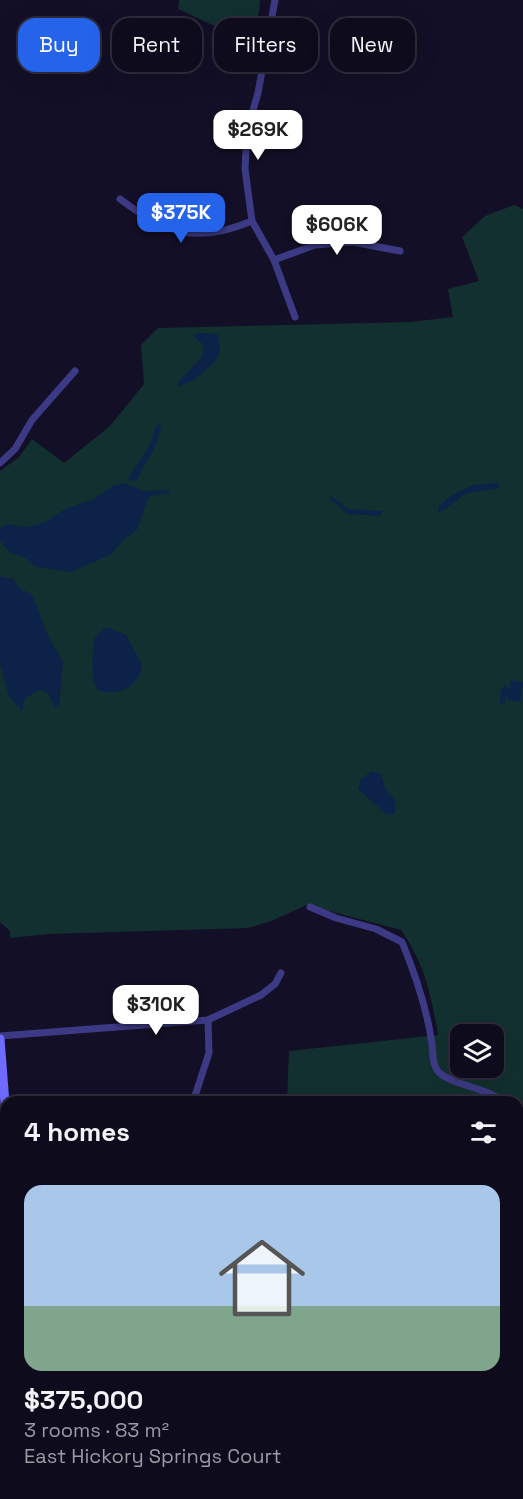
<!DOCTYPE html>
<meta charset="utf-8">
<style>
body{margin:0;font-family:"Space Grotesk",sans-serif;background:#1c1929;color:#f1f3f6;height:100vh;display:flex;flex-direction:column;font-size:22px;white-space:nowrap}
*{box-sizing:border-box;margin:0}
p{font-size:20px;color:#9b9ba3}
.icon{flex:none;width:33px;height:33px;fill:none;stroke:currentColor;stroke-width:2;stroke-linecap:round;stroke-linejoin:round}
.map{position:relative;flex:1;overflow:hidden}
.sheet{position:absolute;left:0px;top:1096px;width:524px;height:404px;display:flex;flex-direction:column;background:#0e0b1c;border-radius:18px 18px 0 0;box-shadow:0 6px 24px #0002,0 0 0 2px #2e2b3b}
.sheet>*{flex:none}
.banner{position:absolute;left:18px;top:18px;width:488px;height:54px;display:flex;gap:12px}
.fabs{position:absolute;left:450px;top:1024px;display:grid;gap:12px}
.fabs a{display:grid;place-items:center;width:54px;height:54px;border-radius:12px;background:#0e0b1c;box-shadow:0 6px 24px #0002,0 0 0 2px #2e2b3b;font-size:30px}
.price{position:absolute;translate:-50% -51px;padding:0 14px;border-radius:12px;background:#fff;color:#222;font-size:20px;line-height:39px;filter:drop-shadow(0 2px 3px #0008)}
.price::after{content:'';position:absolute;left:50%;top:36px;width:18px;height:14px;margin-left:-9px;background:inherit;clip-path:polygon(0 0,100% 0,50% 100%)}
.price.selected{background:#2563eb;color:#fff}
ul{padding:0;list-style:none}
li{display:grid;align-content:center;gap:12px;height:318px;padding:0 24px}
li span{display:grid;place-items:center;height:186px;border-radius:18px;color:#555}
li>.icon{margin-inline-start:auto}
span .icon{width:108px;height:108px;fill:#fffc;stroke-width:1}
li b{font-size:26px}
h2{display:flex;justify-content:space-between;align-items:center;height:72px;padding:0 24px;font-size:26px}
.tag{padding:0 21px;border-radius:18px;background:#0e0b1c;box-shadow:0 6px 24px #0002,0 0 0 2px #2e2b3b;font-size:21px;line-height:54px}
.tag.selected{background:#2563eb;color:#fff}
.map>svg:first-child{display:block}
</style>
<div class="map">
<svg width="523" height="1499" viewBox="0 0 523 1499">
<rect width="100%" height="100%" fill="#130f26"/>
<g fill="#12302f" fill-rule="evenodd">
<path d="M179,0H260C259,57 209,22 178,9Z"/>
<path d="M514,205L523,209V1115L518,1120L523,1140V1160H518V1102H287L289,1051L438,1035C431,994 425,965 401,930L306,905L274,920L248,928L49,934L10,938V931L0,922V471L19,457L32,439L64,463L110,426L144,384L141,345L158,328L410,322L453,317L448,289L479,281L462,237L485,216ZM460,1035H494V1068H460Z"/>
</g>
<g fill="#0c2248">
<path d="M199,333L218,334L220,351L216,361L195,379L178,387V382L201,358L204,345L193,336Z"/>
<path d="M157,424L162,426C157,434 158,442 154,449C148,460 142,468 137,480L129,481V476L148,448Z"/>
<path d="M124,483L144,491L169,490V493L149,496L137,530L124,539L112,554L71,572L36,567L25,558L11,553L0,541V528L8,524L26,527L44,523L65,509L94,499L113,486Z"/>
<path d="M498,483L500,488L467,493L439,513L438,507L449,497L472,485Z"/>
<path d="M330,496L349,509L383,511L380,516L348,514L329,498Z"/>
<path d="M0,576L13,579L20,589L32,594L48,636L63,662L59,707H54L49,694L40,690L25,698L22,711L9,696L0,664Z"/>
<path d="M106,627L126,635L142,665C140,686 119,696 99,691C89,680 93,652 95,637Z"/>
<path d="M511,680L523,682L520,702L508,700L507,695L505,703L500,704L501,689L505,685L509,691Z"/>
<path d="M372,771L381,774L386,791L395,799V814H386L358,789L360,780Z"/>
</g>
<g fill="none" stroke-linecap="round" stroke-linejoin="round">
<g stroke="#3d3a85" stroke-width="7">
<path d="M275,0L258,93L247,131L245,169L252,221L274,260L295,317"/>
<path d="M120,199C166,234 197,244 252,221"/>
<path d="M274,260L315,245L352,242L400,251"/>
<path d="M0,463L15,449L32,420L75,371"/>
<path d="M310,907L336,918L376,929L402,942C416,976 427,1008 432,1044C433,1053 432,1068 441,1074C454,1085 487,1088 504,1102"/>
<path d="M0,1036L208,1020L261,995L275,984L281,973"/>
<path d="M193,1102L209,1053L208,1020"/>
<path d="M518,1115L523,1124"/>
<path d="M518,1473L523,1468"/>
<path d="M0,1475H6"/>
<path d="M274,1494V1499"/>
<path d="M494,1499L498,1494"/>
</g>
<g stroke="#6f6bff" stroke-width="9">
<path d="M0,1039L6,1116"/>
<path d="M18,1499V1494"/>
</g>
</g>
</svg>
<div class="fabs">
<a><svg class="icon" aria-label="layers" viewBox="0 0 24 24"><path d="M12 4l9 5-9 5-9-5zM3 14l9 5 9-5"/></svg></a>
</div>
<b class="price" style="left:258px;top:161px">$269K</b>
<b class="price selected" style="left:181px;top:244px">$375K</b>
<b class="price" style="left:337px;top:256px">$606K</b>
<b class="price" style="left:156px;top:1036px">$310K</b>
<div class="banner">
<a class="tag selected">Buy</a>
<a class="tag">Rent</a>
<a class="tag">Filters</a>
<a class="tag">New</a>
</div>
<section class="sheet">
<h2>4 homes<svg class="icon" aria-label="filters" viewBox="0 0 24 24"><path d="M4 7h16M4 17h16"/><circle cx="9" cy="7" r="2"/><circle cx="15" cy="17" r="2"/></svg></h2>
<ul>
<li><span style="background:linear-gradient(#a9c7e8 65%,#7fa58c 0)"><svg class="icon" aria-label="home" viewBox="0 0 24 24"><path d="M3 11l9-7 9 7M6 9v11h12V9"/></svg></span><div><b>$375,000</b><p>3 rooms · 83 m²</p><p>East Hickory Springs Court</p></div></li>
</ul>
</section>
</div>
